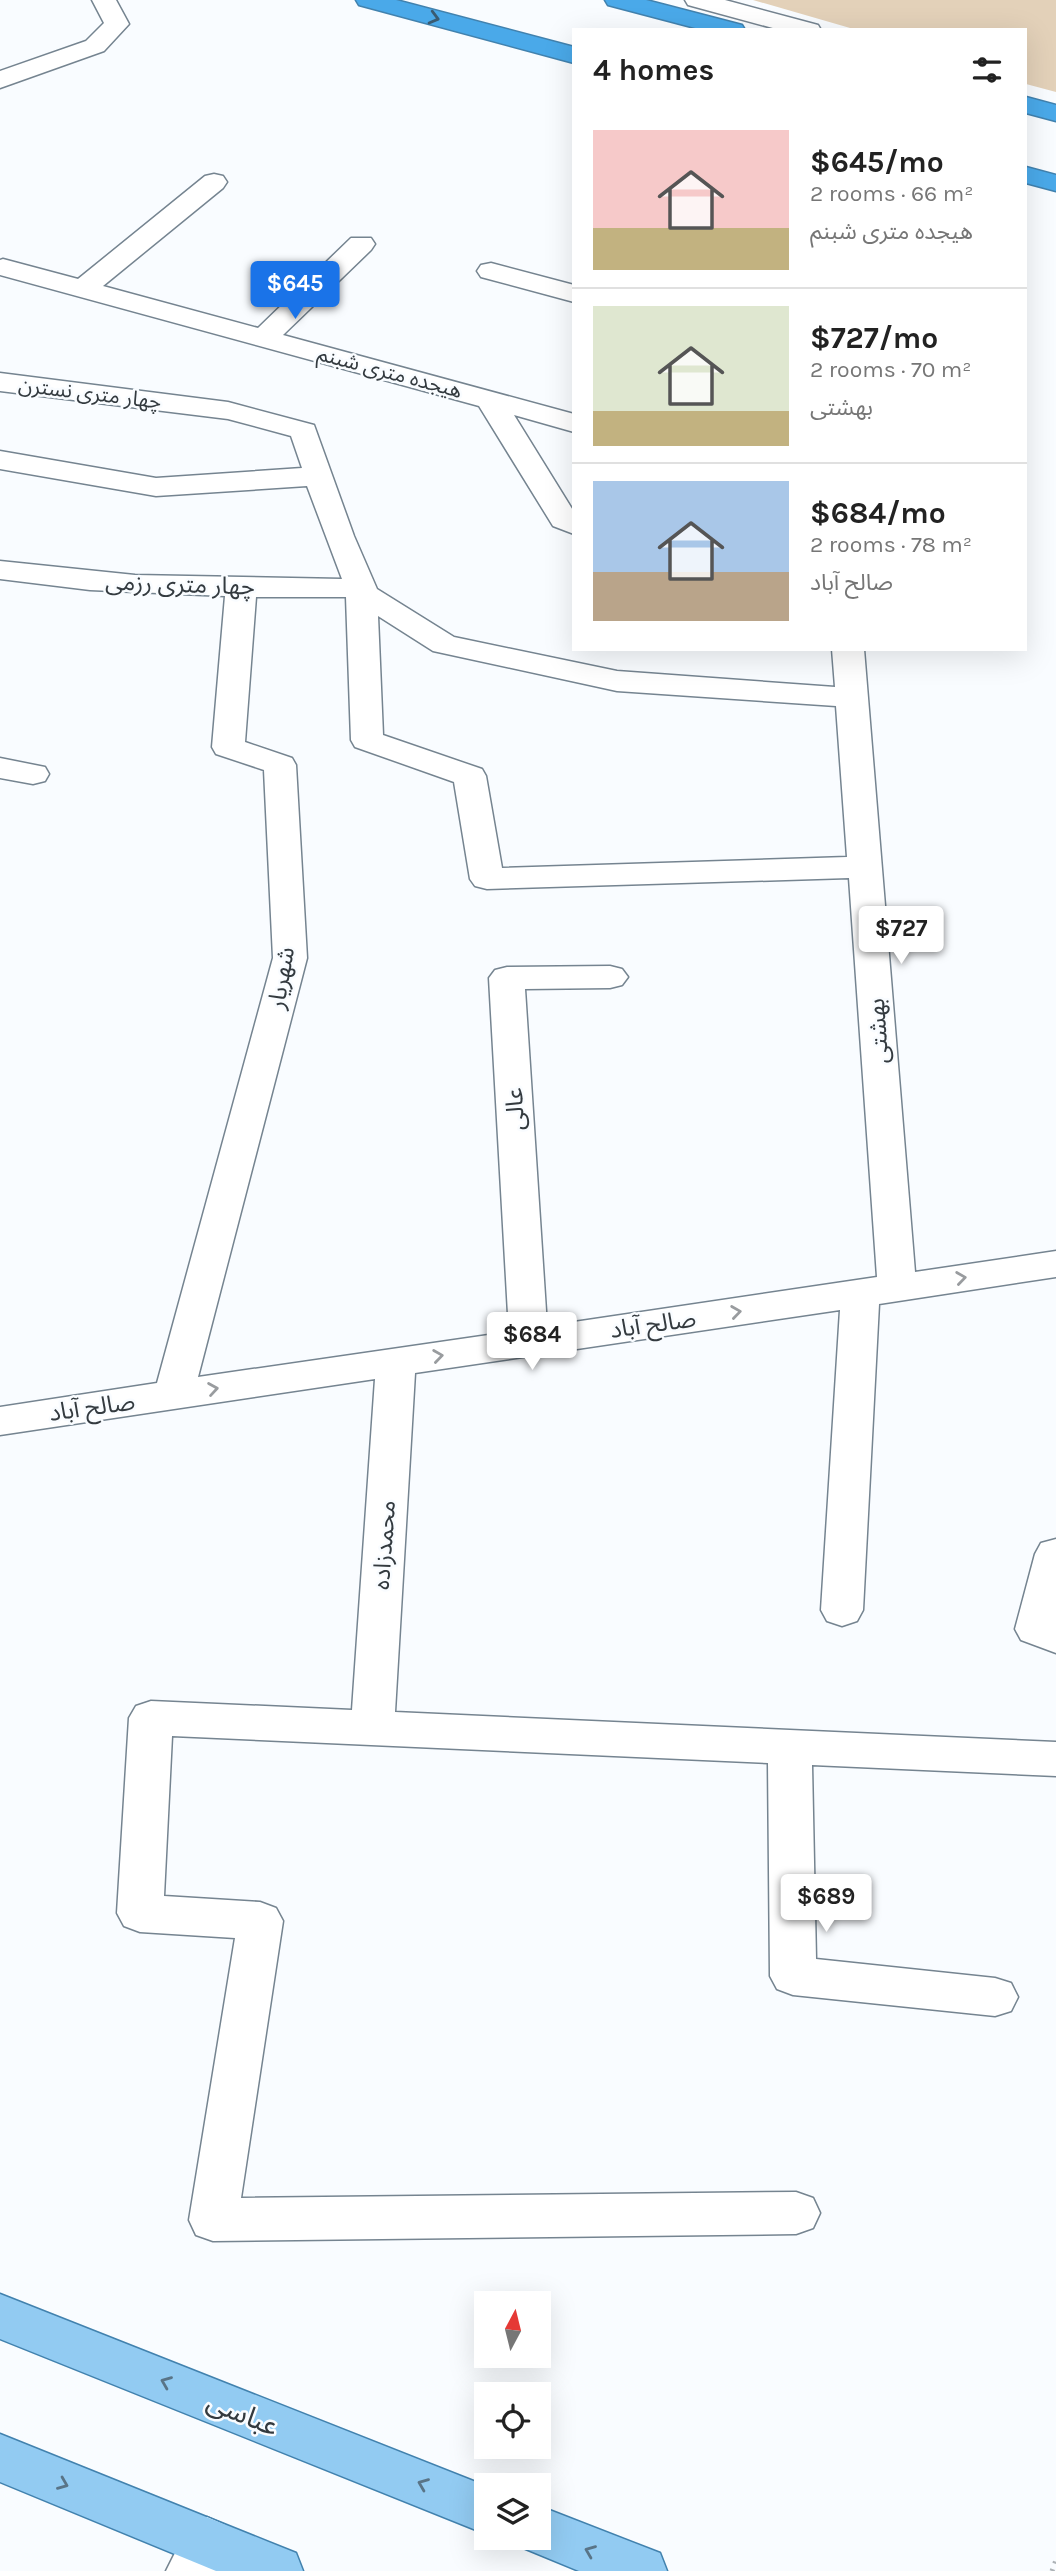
<!DOCTYPE html>
<meta charset="utf-8">
<style>
body{margin:0;font-family:Karla,"Noto Sans Arabic",sans-serif;background:#f2f2f2;color:#222;height:100vh;display:flex;flex-direction:column;font-size:26px;white-space:nowrap}
*{box-sizing:border-box;margin:0}
p{font-size:23px;color:#767676}
.icon{flex:none;width:38px;height:38px;fill:none;stroke:currentColor;stroke-width:2;stroke-linecap:round;stroke-linejoin:round}
.map{position:relative;flex:1;overflow:hidden}
.drawer{position:absolute;left:572px;top:28px;width:455px;height:623px;display:flex;flex-direction:column;background:#fff;border-radius:0px;box-shadow:0 7px 28px #0002}
.drawer>*{flex:none}
.needle{width:46px;rotate:7deg}
.tools{position:absolute;left:474px;top:2291px;display:grid;gap:14px}
.tools a{display:grid;place-items:center;width:77px;height:77px;border-radius:0px;background:#fff;box-shadow:0 7px 28px #0002;font-size:35px}
.price{position:absolute;translate:-50% -60px;padding:0 16px;border-radius:7px;background:#fff;color:#222;font-size:23px;line-height:46px;filter:drop-shadow(0 2px 4px #0008)}
.price::after{content:'';position:absolute;left:50%;top:42px;width:21px;height:16px;margin-left:-10px;background:inherit;clip-path:polygon(0 0,100% 0,50% 100%)}
.price.current{background:#1a73e8;color:#fff}
ul{padding:0;list-style:none}
li{display:flex;align-items:center;gap:21px;height:175px;padding:0 21px}
li+li{border-top:2px solid #e0e0e0}
li span{display:grid;place-items:center;flex:none;width:196px;height:140px;border-radius:0px;color:#555}
li>.icon{margin-inline-start:auto}
span .icon{width:84px;height:84px;fill:#fffc;stroke-width:1}
li b{font-size:30px}
h2{display:flex;justify-content:space-between;align-items:center;height:84px;padding:0 21px;font-size:30px}
.map>svg:first-child{display:block}
</style>
<div class="map">
<svg width="1056" height="2571" viewBox="0 0 1056 2571">
<rect width="100%" height="100%" fill="#f9fcff"/>
<path fill="#e3d1b9" d="M753,0H1056V92L1026,84V30H857Z"/>
<g fill="none" stroke-linecap="round" stroke-linejoin="round">
<g stroke="#758490" stroke-width="3">
<g id="minor">
<path d="M92,0H116L129,24L104,51L0,88V71L86,41L104,23Z"/>
<path d="M685,0H725L818,25L821,30H780L688,5Z"/>
<path d="M214,174L223,176L227,182L223,188L103,286L258,328L351,238H371L375,244L371,250L283,335L574,414V432L514,415L574,512V534L553,526L479,406L0,275V260L3,259L78,279L205,176Z"/>
<path d="M491,263L574,285V302L481,277L477,271L481,265Z"/>
<path d="M0,373L228,402L314,425L354,536L377,589L454,637L617,671L835,687L832,649H864L915,1272L1056,1251V1277L879,1304L863,1610L857,1621L842,1626L827,1621L821,1610L840,1310L415,1373L395,1712L1056,1742V1776L812,1765L816,1959L995,1978L1011,1983L1018,1997L1011,2011L995,2016L793,1995L777,1989L770,1976L768,1763L172,1736L164,1896L260,1902L276,1908L283,1921L241,2198L796,2192L813,2198L820,2213L813,2228L796,2234L213,2241L196,2235L189,2220L235,1938L140,1932L124,1926L117,1913L129,1718L136,1706L151,1701L352,1710L375,1379L0,1435V1407L157,1383L273,958L264,770L216,754L212,747L225,596L90,590L0,579V561L135,575L342,579L307,486L156,496L0,469V451L156,478L302,468L291,436L228,419L0,391ZM256,597H346L351,740L355,747L454,782L470,879L475,886L487,889L849,878L877,1277L547,1326L525,989L610,988L622,985L628,977L622,969L610,966L507,967L495,970L489,978L509,1332L198,1377L307,958L296,765L292,758L245,742ZM378,616L433,651L617,691L836,706L847,857L502,868L486,776L482,769L383,735Z"/>
<path d="M0,758L45,767L49,774L45,781L33,784L0,778Z"/>
<path d="M1056,1539V1653L1021,1640L1015,1629L1035,1554L1041,1543Z"/>
<path d="M207,2517L225,2525L233,2542L219,2571H166L189,2525Z"/>
</g>
</g>
<g stroke="#4282ae" stroke-width="3">
<g id="major">
<path d="M0,2294L486,2486V2534L0,2339Z"/>
<path d="M0,2434L296,2553L303,2571H216L0,2482Z"/>
<path d="M539,2506L660,2553L667,2571H579L521,2547L516,2538H539Z"/>
</g>
</g>
<g stroke="#4282ae" stroke-width="3">
<g id="highway">
<path d="M356,0H396L574,47V63L359,5Z"/>
<path d="M605,0H646L742,25L745,30H703L608,5Z"/>
<path d="M1026,97L1056,105V121L1026,113Z"/>
<path d="M1026,167L1056,175V191L1026,183Z"/>
</g>
</g>
<path stroke="#adb2b6" stroke-width="5" stroke-dasharray="2 6" stroke-linecap="butt" d="M1052,2571L1056,2560"/>
<use href="#minor" fill="#fff" fill-rule="evenodd"/>
<use href="#major" fill="#92cbf2" fill-rule="evenodd"/>
<use href="#highway" fill="#4aa9e9" fill-rule="evenodd"/>
</g>
<defs><path id="oneway-chevron" d="M-2-3.5L2.5 0L-2 3.5" fill="none" stroke-width="1.6" stroke-linecap="round" stroke-linejoin="round" transform="scale(1.75)"/></defs>
<use stroke="#3a5b72" href="#oneway-chevron" transform="translate(434 18) rotate(15)"/>
<g stroke="#999c9f">
<use href="#oneway-chevron" transform="translate(961 1278) rotate(-8)"/>
<use href="#oneway-chevron" transform="translate(736 1312) rotate(-8)"/>
<use href="#oneway-chevron" transform="translate(438 1356) rotate(-8)"/>
<use href="#oneway-chevron" transform="translate(213 1389) rotate(-9)"/>
</g>
<g stroke="#597487">
<use href="#oneway-chevron" transform="translate(166 2382) rotate(-158)"/>
<use href="#oneway-chevron" transform="translate(63 2484) rotate(22)"/>
<use href="#oneway-chevron" transform="translate(423 2484) rotate(-158)"/>
<use href="#oneway-chevron" transform="translate(590 2551) rotate(-158)"/>
</g>
<g text-anchor="middle" stroke-width="5" stroke-linejoin="round" paint-order="stroke">
<g font-size="21" fill="#333a3f" stroke="#f9fcff">
<text transform="translate(390 372) rotate(15)" y="7">هیجده متری شبنم</text>
<text transform="translate(90 393) rotate(7)" y="7">چهار متری نسترن</text>
</g>
<g font-size="24" fill="#333a3f" stroke="#f9fcff">
<text transform="translate(180 584) rotate(2)" y="8">چهار متری رزمی</text>
<text transform="translate(281 978) rotate(-80)" y="8">شهریار</text>
<text transform="translate(878 1031) rotate(-94)" y="8">بهشتی</text>
<text transform="translate(515 1109) rotate(-93)" y="8">عالی</text>
<text transform="translate(653 1324) rotate(-8)" y="8">صالح آباد</text>
<text transform="translate(92 1407) rotate(-8)" y="8">صالح آباد</text>
<text transform="translate(384 1545) rotate(-86)" y="8">محمدزاده</text>
</g>
<g font-size="28" fill="#333a3f" stroke="#f9fcff">
<text transform="translate(243 2413) rotate(22)" y="10">عباسى</text>
</g>
</g>
</svg>
<div class="tools">
<a><svg class="needle" viewBox="-14 -14 28 28"><path d="M0-13l5 13h-10z" fill="#e53935"/><path d="M0 13l5-13h-10z" fill="#767676"/></svg></a>
<a><svg class="icon" aria-label="locate" viewBox="0 0 24 24"><circle cx="12" cy="12" r="6"/><path d="M12 2v4M12 18v4M2 12h4M18 12h4"/></svg></a>
<a><svg class="icon" aria-label="layers" viewBox="0 0 24 24"><path d="M12 4l9 5-9 5-9-5zM3 14l9 5 9-5"/></svg></a>
</div>
<b class="price current" style="left:295px;top:321px">$645</b>
<b class="price" style="left:901px;top:966px">$727</b>
<b class="price" style="left:532px;top:1372px">$684</b>
<b class="price" style="left:826px;top:1934px">$689</b>
<section class="drawer">
<h2>4 homes<svg class="icon" aria-label="filters" viewBox="0 0 24 24"><path d="M4 7h16M4 17h16"/><circle cx="9" cy="7" r="2"/><circle cx="15" cy="17" r="2"/></svg></h2>
<ul>
<li><span style="background:linear-gradient(#f6c9c9 70%,#c2b280 0)"><svg class="icon" aria-label="home" viewBox="0 0 24 24"><path d="M3 11l9-7 9 7M6 9v11h12V9"/></svg></span><div><b>$645/mo</b><p>2 rooms · 66 m²</p><p>هیجده متری شبنم</p></div></li>
<li><span style="background:linear-gradient(#dfe7d0 75%,#c2b280 0)"><svg class="icon" aria-label="home" viewBox="0 0 24 24"><path d="M3 11l9-7 9 7M6 9v11h12V9"/></svg></span><div><b>$727/mo</b><p>2 rooms · 70 m²</p><p>بهشتی</p></div></li>
<li><span style="background:linear-gradient(#a9c7e8 65%,#b9a48a 0)"><svg class="icon" aria-label="home" viewBox="0 0 24 24"><path d="M3 11l9-7 9 7M6 9v11h12V9"/></svg></span><div><b>$684/mo</b><p>2 rooms · 78 m²</p><p>صالح آباد</p></div></li>
</ul>
</section>
</div>
